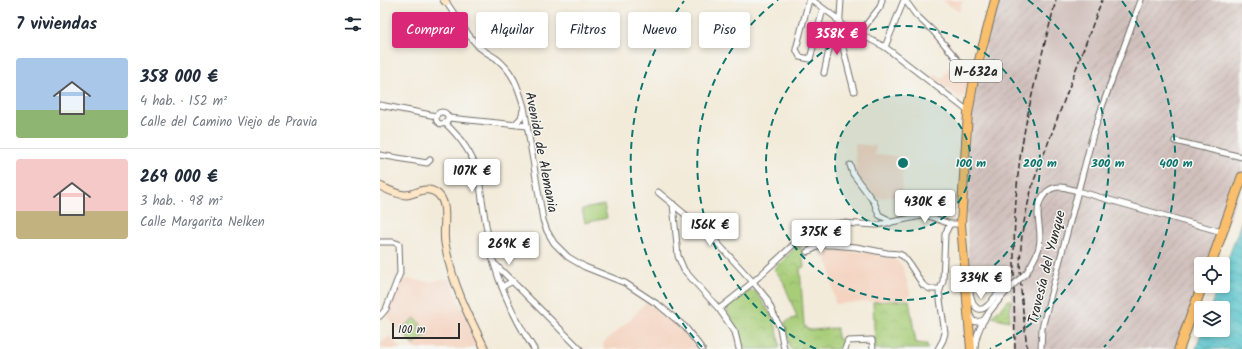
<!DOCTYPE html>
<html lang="es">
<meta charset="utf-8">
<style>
body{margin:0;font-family:Kalam,sans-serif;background:#f6f6f7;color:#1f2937;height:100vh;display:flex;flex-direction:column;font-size:15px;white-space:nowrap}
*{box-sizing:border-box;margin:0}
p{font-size:13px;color:#747a83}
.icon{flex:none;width:22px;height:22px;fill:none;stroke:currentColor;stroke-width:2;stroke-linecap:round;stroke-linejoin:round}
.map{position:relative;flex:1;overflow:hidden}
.panel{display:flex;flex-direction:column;background:#fff;width:380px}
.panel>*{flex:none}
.hud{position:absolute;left:12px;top:12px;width:380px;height:36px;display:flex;gap:8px}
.controls{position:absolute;left:814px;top:257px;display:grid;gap:8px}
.controls a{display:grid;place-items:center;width:36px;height:36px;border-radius:4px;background:#fff;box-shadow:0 2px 6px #0003;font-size:20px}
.scale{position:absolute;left:12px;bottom:10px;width:68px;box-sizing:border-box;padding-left:4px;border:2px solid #2b2b2b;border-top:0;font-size:11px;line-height:14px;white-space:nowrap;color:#2b2b2b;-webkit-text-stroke:3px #f6f6f2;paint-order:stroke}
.price{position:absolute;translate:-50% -34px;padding:0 9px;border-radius:4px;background:#fff;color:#222;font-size:13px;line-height:26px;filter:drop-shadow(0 1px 2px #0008)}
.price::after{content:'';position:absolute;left:50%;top:24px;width:12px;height:9px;margin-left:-6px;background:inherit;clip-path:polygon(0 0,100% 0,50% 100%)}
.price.on{background:#db2777;color:#fff}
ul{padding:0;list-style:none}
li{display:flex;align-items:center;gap:12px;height:100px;padding:0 16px}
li+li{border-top:1px solid #e0e1e3}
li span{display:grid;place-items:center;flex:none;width:112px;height:80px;border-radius:4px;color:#555}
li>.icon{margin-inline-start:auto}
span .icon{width:48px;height:48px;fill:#fffc;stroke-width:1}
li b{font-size:17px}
h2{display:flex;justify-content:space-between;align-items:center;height:48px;padding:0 16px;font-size:17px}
.tag{padding:0 14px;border-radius:4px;background:#fff;box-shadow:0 2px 6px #0003;font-size:14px;line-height:36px}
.tag.on{background:#db2777;color:#fff}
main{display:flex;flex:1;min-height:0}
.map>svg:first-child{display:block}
</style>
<main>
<section class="panel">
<h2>7 viviendas<svg class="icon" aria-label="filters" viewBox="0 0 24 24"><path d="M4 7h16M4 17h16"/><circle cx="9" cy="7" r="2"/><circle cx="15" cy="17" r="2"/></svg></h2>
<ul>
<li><span style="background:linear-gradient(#a9c7e8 65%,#8fb573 0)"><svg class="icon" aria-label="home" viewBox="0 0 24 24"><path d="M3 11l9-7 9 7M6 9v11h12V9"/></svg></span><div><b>358 000 €</b><p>4 hab. · 152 m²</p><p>Calle del Camino Viejo de Pravia</p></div></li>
<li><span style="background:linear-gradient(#f6c9c9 65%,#c2b280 0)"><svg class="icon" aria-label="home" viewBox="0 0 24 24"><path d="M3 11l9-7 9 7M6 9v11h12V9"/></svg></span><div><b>269 000 €</b><p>3 hab. · 98 m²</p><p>Calle Margarita Nelken</p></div></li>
</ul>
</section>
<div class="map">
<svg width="862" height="349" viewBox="0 0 862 349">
<defs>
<pattern id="industrial-furrows" width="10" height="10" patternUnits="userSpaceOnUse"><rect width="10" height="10" fill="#d0c0bc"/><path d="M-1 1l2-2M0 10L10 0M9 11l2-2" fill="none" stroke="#b3a5a2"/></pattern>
<pattern id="park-crowns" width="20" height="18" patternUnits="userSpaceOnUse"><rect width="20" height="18" fill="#a7cd78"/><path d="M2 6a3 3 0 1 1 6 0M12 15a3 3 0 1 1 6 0" fill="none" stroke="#90b068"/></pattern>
<pattern id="garden-dots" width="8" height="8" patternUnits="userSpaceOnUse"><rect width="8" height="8" fill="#a7cd78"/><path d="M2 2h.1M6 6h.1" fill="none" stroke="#90b068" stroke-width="1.8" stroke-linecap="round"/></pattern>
<pattern id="water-waves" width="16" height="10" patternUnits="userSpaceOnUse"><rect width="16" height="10" fill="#57c4cc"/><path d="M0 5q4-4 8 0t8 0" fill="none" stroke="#489fa6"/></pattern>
</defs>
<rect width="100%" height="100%" fill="#f6f6f2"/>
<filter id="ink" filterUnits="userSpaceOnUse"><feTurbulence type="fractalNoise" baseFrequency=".025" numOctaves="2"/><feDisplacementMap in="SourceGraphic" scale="8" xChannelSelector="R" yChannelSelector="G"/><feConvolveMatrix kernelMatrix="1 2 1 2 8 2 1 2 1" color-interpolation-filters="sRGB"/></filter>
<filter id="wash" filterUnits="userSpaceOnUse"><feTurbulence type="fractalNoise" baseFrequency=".012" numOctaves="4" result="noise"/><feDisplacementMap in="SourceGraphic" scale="16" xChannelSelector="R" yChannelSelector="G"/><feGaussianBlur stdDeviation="0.9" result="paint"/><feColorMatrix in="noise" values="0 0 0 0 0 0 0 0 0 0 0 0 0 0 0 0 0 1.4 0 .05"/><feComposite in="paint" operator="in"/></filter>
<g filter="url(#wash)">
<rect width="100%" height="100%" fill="#f3ebda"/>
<g fill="#f4d3c0">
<path d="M562,0H583L579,12Z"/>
<path d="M571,65L581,73L584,70L587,73L585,76L588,78L584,96L581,98H580L552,78L556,74L562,78Z"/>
<path d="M475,144L496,146L495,155H499L500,154L522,157L521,162L524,163V169L522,179H523L521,195L495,199L478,180V176L475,174L476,163Z"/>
<path d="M446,249L489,253L514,259L519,263L523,267L530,292V296L525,299L455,304L449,264H447Z"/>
<path d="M29,279L48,282L70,279L96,344L90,349H34L8,317V312L19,284Z"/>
<path d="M266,302L282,313L303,331L316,349H224L223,343L250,320Z"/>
<path d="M10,336L21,349H0V344Z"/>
</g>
<g fill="url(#industrial-furrows)">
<path d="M617,0H680L647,102L634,177L628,280L589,272L586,208L588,151L591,116L607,39Z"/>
<path d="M735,0H862V182L833,264H821V286L802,349H656L661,301L644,285L642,264L644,237L652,199L712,67Z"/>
</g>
<path fill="#d0c0bc" d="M680,0H735L712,67L652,199L644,237L642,264L645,285L661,301L656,349H633L631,297L628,280L634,177L647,102Z"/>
<g fill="url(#park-crowns)" stroke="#697c52">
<path d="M416,247H420L422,250L424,267L420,268L424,325L427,329L432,330L457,328V339L466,338L463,349H410L405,322L417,317L403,281L394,269Z"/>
<path d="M369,291H375L390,313L397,329L400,348L394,349H364L358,330L347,312L348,306Z"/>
<path d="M529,300L536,343L547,344L548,349H495L493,302Z"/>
</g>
<path fill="url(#garden-dots)" stroke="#697c52" d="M628,300H631L629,321L612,317Z"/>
<g fill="#a7cd78" stroke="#697c52">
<path d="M224,205L227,218L205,223L202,209Z"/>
<path d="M35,318L41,325L27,336L21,329Z"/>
<path d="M42,327L48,334L33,345L27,338Z"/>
</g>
<path fill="url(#water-waves)" stroke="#41787c" d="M862,220V349H816L822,330H843V308H830L838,286H843V273Z"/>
</g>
<g filter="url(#ink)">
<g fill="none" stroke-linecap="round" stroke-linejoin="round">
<g stroke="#716e68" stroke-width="7">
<g id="street">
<path d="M429,0L416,49L420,57L430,59L443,9"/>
<path d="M432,0L455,17L460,24L505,47L588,111"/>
<path d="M461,0L459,32L474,91"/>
<path d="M525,0L536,15L553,31L594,79"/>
<path d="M66,2C77,17 86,34 99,47C105,52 111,55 117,59C134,73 138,87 144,107L163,220L167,231L174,243L188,257L205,267L245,283L280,306L305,327L322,349"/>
<path d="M482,30L500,7L502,0"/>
<path d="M505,47L524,0"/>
<path d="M444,73L452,36L459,32"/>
<path d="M0,105L56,116"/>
<circle cx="62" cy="118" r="6"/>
<path d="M69,118L147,126"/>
<path d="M65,123C81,138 92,153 98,173C103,203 106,234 114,264C123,294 137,323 154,349"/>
<path d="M135,124L141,118L143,110"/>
<path d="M795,141L862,157"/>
<path d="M0,155L47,163L50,160"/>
<path d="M470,165L473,174L494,202L499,215L507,219L510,223"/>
<path d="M278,192L331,236L373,282L387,299L389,304L400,328L404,349"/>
<path d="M293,204L298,256L304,270L339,309L355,332L359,349"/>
<path d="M0,242H13L19,244L20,273L6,309L0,316"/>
<path d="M427,252L441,245H452L476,247L507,253L519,254L523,256L528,262L543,285L550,289H560"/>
<path d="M116,265L200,349"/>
<path d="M647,272C651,264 657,256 659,247C662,235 658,224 658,213C658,200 666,187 680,187C686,187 692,190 698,191L842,232"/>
<path d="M122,287L133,281"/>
<path d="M590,293C592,301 596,316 607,306C610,304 612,300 615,297C619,293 623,290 627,286"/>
<path d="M339,309L373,282L425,234L441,226L462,223L497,225L546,215L570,224H581"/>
<path d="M590,315L593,321L597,322L604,320"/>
<path d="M465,349L468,341L492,340L493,349"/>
<path d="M558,349L563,340L565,333L559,293L563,281L565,234L570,224"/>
<path d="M595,349C595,326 613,306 628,290"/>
<path d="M661,349L662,328L712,138L723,104L761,0"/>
</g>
</g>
<g stroke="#716e68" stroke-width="9">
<g id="secondary">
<path d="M64,0L66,2"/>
<path d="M0,186C8,190 17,195 26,195C36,194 45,186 55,192C71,201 62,228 65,243C71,281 88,315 105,349"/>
</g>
</g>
<g stroke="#716e68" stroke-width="10">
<path id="primary" d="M591,349L581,224L586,143L588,114L594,79L615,0"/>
</g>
<g stroke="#716e68" stroke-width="11">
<g id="highway">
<path d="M831,264L862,177"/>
<path d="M799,349L822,286"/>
</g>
</g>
<use href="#street" stroke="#fff" stroke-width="5"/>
<use href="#secondary" stroke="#fde5c5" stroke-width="7"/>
<use href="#primary" stroke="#f9bf6d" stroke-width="8"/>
<use href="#highway" stroke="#f9bf6d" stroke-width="9"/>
<g stroke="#2b2b2b" stroke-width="1.5" stroke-dasharray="6 3" stroke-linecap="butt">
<path d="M635,349C634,288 632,227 639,166C646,110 662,55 676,0"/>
<path d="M647,349C644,316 638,281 641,247C642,225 648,204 653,183L722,0"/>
</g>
<g stroke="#716e68" stroke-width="7" stroke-linecap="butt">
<path id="street-bridge" d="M628,290L647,272"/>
</g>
<use href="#street-bridge" stroke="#fff" stroke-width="5"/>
</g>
</g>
<circle cx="523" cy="163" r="68" fill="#0f766e" fill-opacity=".12"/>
<g fill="none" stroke="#0f766e" stroke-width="2" stroke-dasharray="7 5">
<circle cx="523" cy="163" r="68"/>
<circle cx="523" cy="163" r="137"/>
<path d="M436 349A205 205 0 0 1 398 0M648 0A205 205 0 0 1 610 349"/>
<path d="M322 347A273 273 0 0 1 304 1M742 1A273 273 0 0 1 724 347"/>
</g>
<g text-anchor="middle" stroke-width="3" stroke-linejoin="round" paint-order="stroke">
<rect fill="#f6f6f2" stroke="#686867" stroke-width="1" x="570" y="60" width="52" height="22" rx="3"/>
<g font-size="13" font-weight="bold" fill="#2b2b2b">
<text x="596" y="76">N-632a</text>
</g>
<g font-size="14" fill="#2b2b2b" stroke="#f6f6f2">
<text transform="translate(162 152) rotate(79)" y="5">Avenida de Alemania</text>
<text transform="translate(666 267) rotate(-76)" y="5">Travesía del Yunque</text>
</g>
</g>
<circle cx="523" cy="163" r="6" fill="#0f766e" stroke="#f6f6f2" stroke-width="2"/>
<g font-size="12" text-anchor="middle" font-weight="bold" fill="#0f766e" stroke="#f6f6f2" stroke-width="3" stroke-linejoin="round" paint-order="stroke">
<text x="591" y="167">100 m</text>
<text x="660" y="167">200 m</text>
<text x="728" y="167">300 m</text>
<text x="796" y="167">400 m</text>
</g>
</svg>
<div class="controls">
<a><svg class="icon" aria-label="locate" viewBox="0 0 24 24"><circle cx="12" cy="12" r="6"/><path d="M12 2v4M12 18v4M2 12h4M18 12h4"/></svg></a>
<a><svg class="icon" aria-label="layers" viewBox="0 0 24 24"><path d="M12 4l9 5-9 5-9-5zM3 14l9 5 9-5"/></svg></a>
</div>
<div class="scale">100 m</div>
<b class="price on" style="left:457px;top:56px">358K €</b>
<b class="price" style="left:92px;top:193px">107K €</b>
<b class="price" style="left:545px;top:224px">430K €</b>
<b class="price" style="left:330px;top:247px">156K €</b>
<b class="price" style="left:441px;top:254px">375K €</b>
<b class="price" style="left:129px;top:266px">269K €</b>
<b class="price" style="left:601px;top:300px">334K €</b>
<div class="hud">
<a class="tag on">Comprar</a>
<a class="tag">Alquilar</a>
<a class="tag">Filtros</a>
<a class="tag">Nuevo</a>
<a class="tag">Piso</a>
</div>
</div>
</main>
